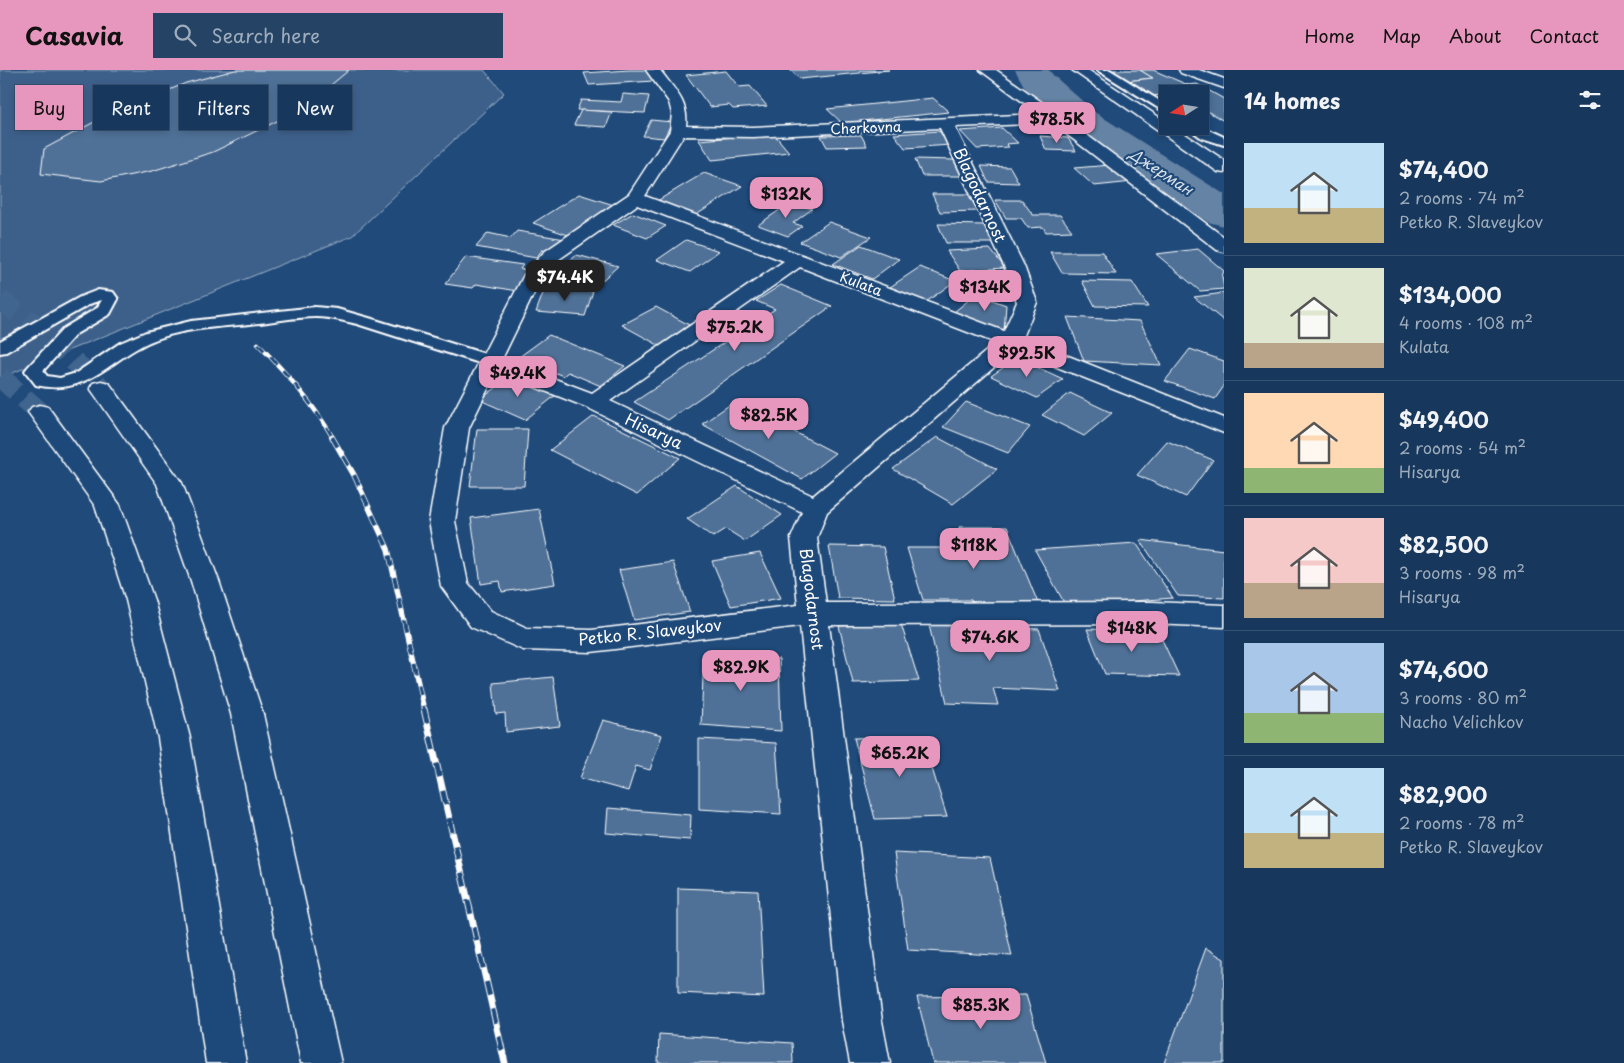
<!DOCTYPE html>
<meta charset="utf-8">
<style>
body{margin:0;font-family:"Playpen Sans",sans-serif;background:#244365;color:#f1f3f6;height:100vh;display:flex;flex-direction:column;font-size:19px;white-space:nowrap}
*{box-sizing:border-box;margin:0}
p{font-size:16px;color:#9eacbb}
.icon{flex:none;width:28px;height:28px;fill:none;stroke:currentColor;stroke-width:2;stroke-linecap:round;stroke-linejoin:round}
.map{position:relative;flex:1;overflow:hidden}
.side{display:flex;flex-direction:column;background:#17385c;width:400px}
.side>*{flex:none}
.guide{position:absolute;left:15px;top:15px;width:475px;height:45px;display:flex;gap:10px}
.needle{width:32px;rotate:258deg}
.controls{position:absolute;left:1159px;top:15px;display:grid;gap:10px}
.controls a{display:grid;place-items:center;width:50px;height:50px;border-radius:0px;background:#17385c;box-shadow:0 2px 8px #0003,0 0 0 1px #365272;font-size:25px}
.price{position:absolute;translate:-50% -42px;padding:0 11px;border-radius:10px;background:#e797bd;color:#111;font-size:16px;line-height:32px;filter:drop-shadow(0 1px 2px #0008)}
.price::after{content:'';position:absolute;left:50%;top:30px;width:15px;height:11px;margin-left:-8px;background:inherit;clip-path:polygon(0 0,100% 0,50% 100%)}
.price.on{background:#222;color:#fff}
ul{padding:0;list-style:none}
li{display:flex;align-items:center;gap:15px;height:125px;padding:0 20px}
li+li{border-top:1px solid #365272}
li span{display:grid;place-items:center;flex:none;width:140px;height:100px;border-radius:0px;color:#555}
li>.icon{margin-inline-start:auto}
span .icon{width:60px;height:60px;fill:#fffc;stroke-width:1}
li b{font-size:21px}
h2{display:flex;justify-content:space-between;align-items:center;height:60px;padding:0 20px;font-size:21px}
.tag{padding:0 18px;border-radius:0px;background:#17385c;box-shadow:0 2px 8px #0003,0 0 0 1px #365272;font-size:18px;line-height:45px}
.tag.on{background:#e797bd;color:#111}
header{display:flex;align-items:center;gap:30px;box-sizing:border-box;height:70px;padding:0 25px;background:#e797bd;color:#111}
header strong{font-size:24px}
nav{display:flex;gap:28px;margin-inline-start:auto;font-size:18px}
.search{width:350px;height:45px;background:#244365;display:flex;align-items:center;gap:12px;box-sizing:border-box;padding:0 18px;border-radius:0px;color:#9eacbb;font-size:19px}
main{display:flex;flex:1;min-height:0}
.map>svg:first-child{display:block}
</style>
<header>
<strong>Casavia</strong>
<div class="search"><svg class="icon" aria-label="search" viewBox="0 0 24 24"><circle cx="10" cy="10" r="6"/><path d="M15 15l6 6"/></svg>Search here</div>
<nav><a>Home</a><a>Map</a><a>About</a><a>Contact</a></nav>
</header>
<main>
<div class="map">
<svg width="1224" height="993" viewBox="0 0 1224 993">
<rect width="100%" height="100%" fill="#1f4a7a"/>
<filter id="ink" filterUnits="userSpaceOnUse"><feTurbulence type="fractalNoise" baseFrequency=".02" numOctaves="2"/><feDisplacementMap in="SourceGraphic" scale="10" xChannelSelector="R" yChannelSelector="G"/><feConvolveMatrix kernelMatrix="1 2 1 2 8 2 1 2 1" color-interpolation-filters="sRGB"/></filter>
<g filter="url(#ink)">
<path fill="#3c618b" stroke="#9eb0c5" d="M0,0H484L504,23L352,166L0,308Z"/>
<g fill="none" stroke-linecap="round" stroke-linejoin="round">
<path fill="#6583a4" fill-rule="evenodd" d="M1015,0H1049L1053,5L1096,43L1224,124V156L1208,152L1070,59L1026,20Z"/>
</g>
<g fill="#507197" stroke="#fff">
<path d="M235,0H349L302,39L213,82L152,101L101,111L41,104L44,79L96,51L186,13Z"/>
<path d="M629,0H648L654,11L589,15L584,3Z"/>
<path d="M790,0H889L800,9Z"/>
<path d="M1109,0H1140L1153,8L1126,11Z"/>
<path d="M1140,0H1153L1188,15L1167,17L1178,24L1148,26L1126,11L1153,8Z"/>
<path d="M726,1L739,17L750,16L767,36L733,39L729,35L710,37L686,5Z"/>
<path d="M1197,14L1224,29V51L1200,37V24H1179L1167,17Z"/>
<path d="M623,24L649,26L645,43L577,40L581,30L621,32Z"/>
<path d="M933,28L949,42L842,53L827,39Z"/>
<path d="M581,40L612,42L606,57L574,55Z"/>
<path d="M651,50L672,52L664,68L643,66Z"/>
<path d="M1002,58L1018,73L1006,74L1009,77L977,79L960,61Z"/>
<path d="M939,61L951,75L905,78L894,64Z"/>
<path d="M774,64L789,82L712,90L699,70Z"/>
<path d="M861,65L867,76L827,77L821,66Z"/>
<path d="M1040,66L1068,68L1076,81L1046,80Z"/>
<path d="M915,89L954,90L962,106H922Z"/>
<path d="M1111,95L1133,112L1094,116L1074,98Z"/>
<path d="M981,96L1010,97L1019,113L988,112Z"/>
<path d="M704,103L742,116L696,145L657,131Z"/>
<path d="M579,124L617,136L571,166L533,153Z"/>
<path d="M932,124H968L978,141L940,142Z"/>
<path d="M995,130H1022L1033,145H1060L1072,161L1046,162L1043,157L1028,158L1021,148H1006Z"/>
<path d="M791,132L812,139L793,153L802,156L788,166L758,155Z"/>
<path d="M633,143L666,156L647,168L613,155Z"/>
<path d="M829,152L871,167L841,187L800,172Z"/>
<path d="M938,154L984,155L993,173H946Z"/>
<path d="M517,161L565,169L555,182L542,180L536,188L476,177L488,163L511,168Z"/>
<path d="M686,170L719,181L690,202L657,190Z"/>
<path d="M861,175L899,189L872,209L833,194Z"/>
<path d="M990,179L1005,198L960,201L947,181Z"/>
<path d="M1198,179L1224,201L1222,206L1224,219L1200,221L1156,184Z"/>
<path d="M1050,182H1102L1116,204L1062,203Z"/>
<path d="M577,185L618,196L597,215L555,202Z"/>
<path d="M466,187L523,195L520,199L531,201L518,221L476,214L473,218L445,214Z"/>
<path d="M920,197L955,211L926,232L890,217Z"/>
<path d="M1082,211L1132,212L1148,237L1095,236Z"/>
<path d="M781,215L832,236L668,350L634,332L775,239L756,231Z"/>
<path d="M545,218L593,221L585,246L536,242Z"/>
<path d="M1224,223V251L1194,227Z"/>
<path d="M976,224L1006,235L1004,262L954,242Z"/>
<path d="M656,237L693,257L660,276L622,255Z"/>
<path d="M1067,247L1140,251L1161,295L1084,291Z"/>
<path d="M549,265L625,296L601,316L568,302L563,306L519,287Z"/>
<path d="M1190,279L1224,291V316L1215,329L1165,311Z"/>
<path d="M1017,288L1063,309L1037,328L991,306Z"/>
<path d="M511,306L556,325L525,350L480,330Z"/>
<path d="M1070,323L1112,343L1084,366L1042,345Z"/>
<path d="M735,331L835,383L802,409L702,354Z"/>
<path d="M966,332L1030,357L1008,383L943,357Z"/>
<path d="M594,346L680,388L637,425L550,380Z"/>
<path d="M477,359H528L524,416H470Z"/>
<path d="M937,367L997,399L953,434L893,399Z"/>
<path d="M1167,371L1213,390L1186,427L1137,405Z"/>
<path d="M737,416L782,445L745,471L726,459L713,467L687,449Z"/>
<path d="M539,439L555,514L502,522L500,511L481,514L471,448Z"/>
<path d="M959,457H1007L1038,533H973L971,530H923L907,478H967Z"/>
<path d="M1140,470L1224,480V528L1178,526Z"/>
<path d="M1136,473L1173,528L1066,536L1035,480Z"/>
<path d="M829,476L883,477L895,529L838,528Z"/>
<path d="M760,483L781,528L731,536L712,491Z"/>
<path d="M673,492L690,542L634,550L619,500Z"/>
<path d="M901,554L919,611L853,613L839,556Z"/>
<path d="M929,555L1039,559L1060,621L993,618L998,635L947,633Z"/>
<path d="M1087,559L1158,561L1179,606L1105,604Z"/>
<path d="M704,583L779,589L781,661L701,655Z"/>
<path d="M553,607L560,656L506,662L505,643L496,644L493,613Z"/>
<path d="M603,650L662,665L650,700L636,696L628,721L580,708Z"/>
<path d="M922,666L947,747L875,749L854,668Z"/>
<path d="M699,669L776,673L781,744L699,739Z"/>
<path d="M608,738L691,745L690,770L606,763Z"/>
<path d="M894,783L990,788L1012,886L908,880Z"/>
<path d="M678,818L758,821L764,927L678,923Z"/>
<path d="M1206,878L1224,889V993H1164Z"/>
<path d="M1026,925L1046,993H933L917,927Z"/>
<path d="M659,964L792,973L793,993H658Z"/>
</g>
<g fill="none" stroke-linecap="round" stroke-linejoin="round">
<g stroke="#41658e" stroke-width="21" stroke-dasharray="21 11" stroke-linecap="butt">
<path d="M0,230L40,258L101,318"/>
<path d="M0,307L40,342"/>
</g>
<g stroke="#fff" stroke-width="4">
<g id="service">
<path d="M1097,0H1110L1168,36V44Z"/>
<path d="M1185,56H1200L1224,67V75L1202,68Z"/>
<path d="M98,220L113,222L118,229L110,244L76,264L43,301L47,306L60,308L76,303L120,273L146,262L191,251L315,237L337,239L369,248L495,287L497,291L495,295L489,296L357,254C344,251 330,247 316,247C297,247 277,251 259,253C226,257 189,257 157,269C112,285 89,328 36,315L25,301L28,297L64,258L97,238L102,230L92,233L6,282L0,283V271L80,227Z"/>
</g>
</g>
<g stroke="#fff" stroke-width="3">
<g id="minor">
<path d="M646,0H660C674,19 689,32 686,56L753,57L1039,44L980,0H996L1060,45L1224,167V182L1217,180L1052,53L955,57L1024,196L1037,232L1023,268L1224,348V363L1014,280L827,442L817,468L826,533L1152,532L1224,535V557L1152,554L829,555L882,951L890,993H850L842,951L800,556L591,582L523,580L471,557L441,516L429,451L445,358L524,205L544,182L629,124L670,61L672,44L669,32ZM940,58L1004,196L1017,232L1004,261L645,126L683,66L753,67ZM637,135L784,191L592,323L502,289L540,211L558,190ZM800,197L996,273L813,426L610,331ZM496,302L586,337L802,442L791,468L798,535L591,560L527,558L491,541L468,513L455,451L469,358Z"/>
<path d="M1179,0H1199L1224,9V18L1181,3Z"/>
</g>
</g>
<g stroke="#fff" stroke-width="3">
<path id="tertiary" d="M1072,0H1088L1168,53V56H1173L1224,90V103L1218,102Z"/>
</g>
<g stroke="#fff" stroke-width="3">
<g id="primary">
<path d="M101,311L109,313L182,413L219,511L263,644L341,993H301L231,644L191,511L157,414L90,318L93,313Z"/>
<path d="M40,335L48,337L120,435L154,530L190,668L246,993H206L158,668L126,530L95,436L28,342L32,337Z"/>
</g>
</g>
<use href="#service" fill="#1f4a7a" fill-rule="evenodd"/>
<use href="#minor" fill="#1f4a7a" fill-rule="evenodd"/>
<use href="#tertiary" fill="#1f4a7a" fill-rule="evenodd"/>
<use href="#primary" fill="#1f4a7a" fill-rule="evenodd"/>
<g stroke="#fff" stroke-width="4.5">
<path id="rail-far2" d="M258,274C286,303 313,333 333,368"/>
</g>
<g stroke="#fff" stroke-width="5.5">
<path id="rail-far1" d="M332,367L354,405L388,479L424,640"/>
</g>
<g stroke="#fff" stroke-width="7">
<path id="rail" d="M424,639L505,993"/>
</g>
<use href="#rail-far2" stroke="#1f4a7a" stroke-width="3" stroke-dasharray="9" stroke-linecap="butt"/>
<use href="#rail-far1" stroke="#1f4a7a" stroke-width="4" stroke-dasharray="11" stroke-linecap="butt"/>
<use href="#rail" stroke="#1f4a7a" stroke-width="5" stroke-dasharray="14" stroke-linecap="butt"/>
</g>
</g>
<g text-anchor="middle" stroke-width="4.5" stroke-linejoin="round" paint-order="stroke">
<g font-size="14" fill="#fff" stroke="#1f4a7a">
<text transform="translate(866 58) rotate(-2)" y="5">Cherkovna</text>
<text transform="translate(861 214) rotate(21)" y="5">Kulata</text>
</g>
<g font-size="15" font-style="italic" fill="#d8e0e8" stroke="#1f4a7a">
<text transform="translate(1161 102) rotate(33)" y="5">Джерман</text>
</g>
<g font-size="16" fill="#fff" stroke="#1f4a7a">
<text transform="translate(980 125) rotate(65)" y="6">Blagodarnost</text>
<text transform="translate(654 361) rotate(25)" y="6">Hisarya</text>
<text transform="translate(812 529) rotate(83)" y="6">Blagodarnost</text>
<text transform="translate(650 562) rotate(-6)" y="6">Petko R. Slaveykov</text>
</g>
</g>
</svg>
<div class="controls">
<a><svg class="needle" viewBox="-14 -14 28 28"><path d="M0-13l5 13h-10z" fill="#e53935"/><path d="M0 13l5-13h-10z" fill="#9eacbb"/></svg></a>
</div>
<b class="price" style="left:1057px;top:74px">$78.5K</b>
<b class="price" style="left:786px;top:149px">$132K</b>
<b class="price on" style="left:565px;top:232px">$74.4K</b>
<b class="price" style="left:985px;top:242px">$134K</b>
<b class="price" style="left:735px;top:282px">$75.2K</b>
<b class="price" style="left:1027px;top:308px">$92.5K</b>
<b class="price" style="left:518px;top:328px">$49.4K</b>
<b class="price" style="left:769px;top:370px">$82.5K</b>
<b class="price" style="left:974px;top:500px">$118K</b>
<b class="price" style="left:1132px;top:583px">$148K</b>
<b class="price" style="left:990px;top:592px">$74.6K</b>
<b class="price" style="left:741px;top:622px">$82.9K</b>
<b class="price" style="left:900px;top:708px">$65.2K</b>
<b class="price" style="left:981px;top:960px">$85.3K</b>
<div class="guide">
<a class="tag on">Buy</a>
<a class="tag">Rent</a>
<a class="tag">Filters</a>
<a class="tag">New</a>
</div>
</div>
<section class="side">
<h2>14 homes<svg class="icon" aria-label="filters" viewBox="0 0 24 24"><path d="M4 7h16M4 17h16"/><circle cx="9" cy="7" r="2"/><circle cx="15" cy="17" r="2"/></svg></h2>
<ul>
<li><span style="background:linear-gradient(#bfe0f5 65%,#c2b280 0)"><svg class="icon" aria-label="home" viewBox="0 0 24 24"><path d="M3 11l9-7 9 7M6 9v11h12V9"/></svg></span><div><b>$74,400</b><p>2 rooms · 74 m²</p><p>Petko R. Slaveykov</p></div></li>
<li><span style="background:linear-gradient(#dfe7d0 75%,#b9a48a 0)"><svg class="icon" aria-label="home" viewBox="0 0 24 24"><path d="M3 11l9-7 9 7M6 9v11h12V9"/></svg></span><div><b>$134,000</b><p>4 rooms · 108 m²</p><p>Kulata</p></div></li>
<li><span style="background:linear-gradient(#ffd9b3 75%,#8fb573 0)"><svg class="icon" aria-label="home" viewBox="0 0 24 24"><path d="M3 11l9-7 9 7M6 9v11h12V9"/></svg></span><div><b>$49,400</b><p>2 rooms · 54 m²</p><p>Hisarya</p></div></li>
<li><span style="background:linear-gradient(#f6c9c9 65%,#b9a48a 0)"><svg class="icon" aria-label="home" viewBox="0 0 24 24"><path d="M3 11l9-7 9 7M6 9v11h12V9"/></svg></span><div><b>$82,500</b><p>3 rooms · 98 m²</p><p>Hisarya</p></div></li>
<li><span style="background:linear-gradient(#a9c7e8 70%,#8fb573 0)"><svg class="icon" aria-label="home" viewBox="0 0 24 24"><path d="M3 11l9-7 9 7M6 9v11h12V9"/></svg></span><div><b>$74,600</b><p>3 rooms · 80 m²</p><p>Nacho Velichkov</p></div></li>
<li><span style="background:linear-gradient(#bfe0f5 65%,#c2b280 0)"><svg class="icon" aria-label="home" viewBox="0 0 24 24"><path d="M3 11l9-7 9 7M6 9v11h12V9"/></svg></span><div><b>$82,900</b><p>2 rooms · 78 m²</p><p>Petko R. Slaveykov</p></div></li>
</ul>
</section>
</main>
